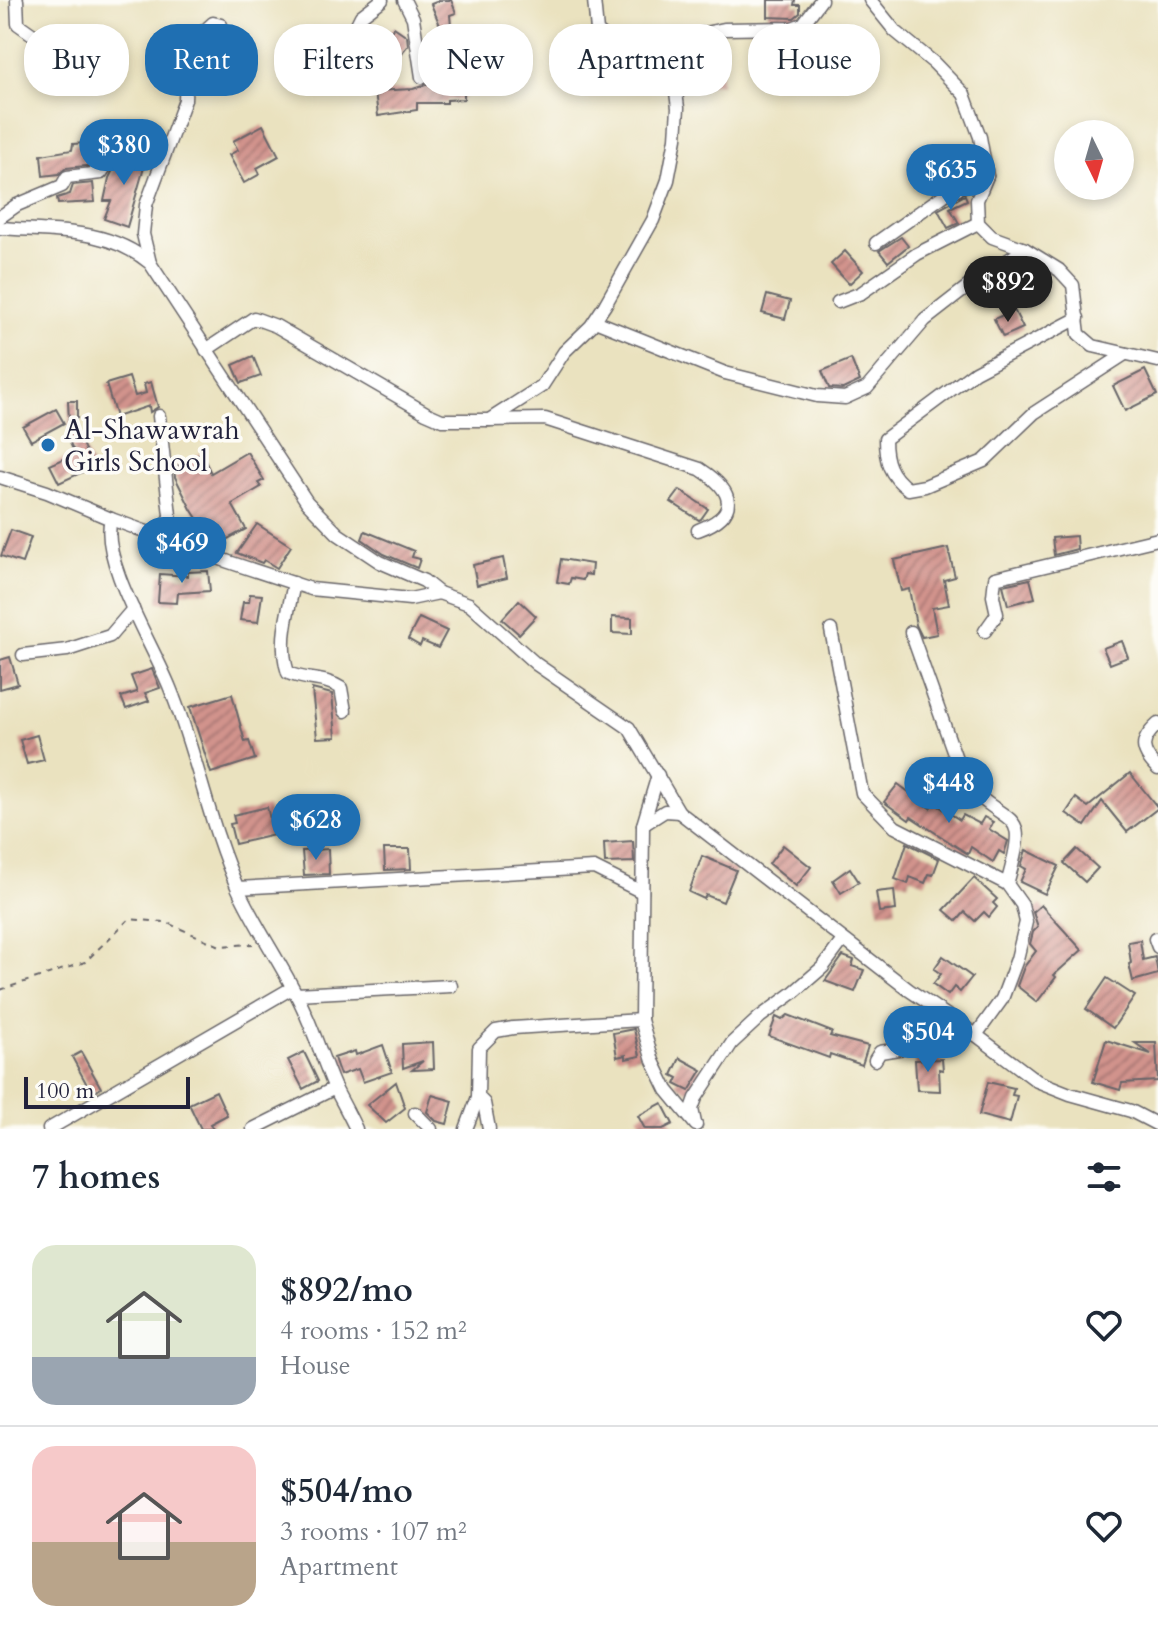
<!DOCTYPE html>
<meta charset="utf-8">
<style>
body{margin:0;font-family:Cardo,serif;background:#f2f2f3;color:#1f2937;height:100vh;display:flex;flex-direction:column;font-size:30px;white-space:nowrap}
*{box-sizing:border-box;margin:0}
p{font-size:26px;color:#747a83}
.icon{flex:none;width:44px;height:44px;fill:none;stroke:currentColor;stroke-width:2;stroke-linecap:round;stroke-linejoin:round}
.map{position:relative;height:1129px;overflow:hidden}
.details{display:flex;flex-direction:column;background:#fff;flex:1}
.details>*{flex:none}
.banner{position:absolute;left:24px;top:24px;width:1110px;height:72px;display:flex;gap:16px}
.needle{width:52px;rotate:175deg}
.fabs{position:absolute;left:1054px;top:120px;display:grid;gap:16px}
.fabs a{display:grid;place-items:center;width:80px;height:80px;border-radius:50%;background:#fff;box-shadow:0 4px 12px #0003;font-size:40px}
.scale{position:absolute;left:24px;bottom:20px;width:166px;box-sizing:border-box;padding-left:8px;border:4px solid #22223b;border-top:0;font-size:22px;line-height:28px;white-space:nowrap;color:#22223b;-webkit-text-stroke:6px #fdfcf7;paint-order:stroke}
.price{position:absolute;translate:-50% -68px;padding:0 18px;border-radius:28px;background:#1f6fb2;color:#fff;font-size:26px;line-height:52px;filter:drop-shadow(0 2px 4px #0008)}
.price::after{content:'';position:absolute;left:50%;top:48px;width:24px;height:18px;margin-left:-12px;background:inherit;clip-path:polygon(0 0,100% 0,50% 100%)}
.price.selected{background:#222;color:#fff}
ul{padding:0;list-style:none}
li{display:flex;align-items:center;gap:24px;height:200px;padding:0 32px}
li+li{border-top:2px solid #e0e1e3}
li span{display:grid;place-items:center;flex:none;width:224px;height:160px;border-radius:24px;color:#555}
li>.icon{margin-inline-start:auto}
span .icon{width:96px;height:96px;fill:#fffc;stroke-width:1}
li b{font-size:34px}
h2{display:flex;justify-content:space-between;align-items:center;height:96px;padding:0 32px;font-size:34px}
.chip{padding:0 28px;border-radius:32px;background:#fff;box-shadow:0 4px 12px #0003;font-size:28px;line-height:72px}
.chip.selected{background:#1f6fb2;color:#fff}
.map>svg:first-child{display:block}
</style>
<div class="map">
<svg width="1158" height="1129" viewBox="0 0 1158 1129">
<defs>
<pattern id="building-hatch" width="6" height="6" patternUnits="userSpaceOnUse" patternTransform="scale(2)"><rect width="6" height="6" fill="#d1938c"/><path d="M-1 1l2-2M0 6l6-6M5 7l2-2" fill="none" stroke="#a97874"/></pattern>
</defs>
<rect width="100%" height="100%" fill="#fdfcf7"/>
<filter id="ink" filterUnits="userSpaceOnUse"><feTurbulence type="fractalNoise" baseFrequency=".0125" numOctaves="2"/><feDisplacementMap in="SourceGraphic" scale="16" xChannelSelector="R" yChannelSelector="G"/><feConvolveMatrix kernelMatrix="1 2 1 2 8 2 1 2 1" color-interpolation-filters="sRGB"/></filter>
<filter id="wash" filterUnits="userSpaceOnUse"><feTurbulence type="fractalNoise" baseFrequency=".006" numOctaves="4" result="noise"/><feDisplacementMap in="SourceGraphic" scale="32" xChannelSelector="R" yChannelSelector="G"/><feGaussianBlur stdDeviation="1.8" result="paint"/><feColorMatrix in="noise" values="0 0 0 0 0 0 0 0 0 0 0 0 0 0 0 0 0 1.4 0 .05"/><feComposite in="paint" operator="in"/></filter>
<g filter="url(#wash)">
<rect width="100%" height="100%" fill="#eae2bf"/>
<g id="blocks">
<g fill="url(#building-hatch)">
<path d="M441,0H451L456,13L450,15L453,47L430,50L428,33L442,30L431,4Z"/>
<path d="M768,0H795L794,5H800V13L794,18L768,17Z"/>
<path d="M394,27L407,36L408,45L387,72L371,60Z"/>
<path d="M79,35L87,57L67,63L60,42Z"/>
<path d="M219,47L233,62L230,64L239,73L221,91L199,66Z"/>
<path d="M720,48L721,84L694,85V68H688V56H697L696,49Z"/>
<path d="M446,78H464V99L447,100V103H417V110L378,116L375,91L413,89L432,83L446,82Z"/>
<path d="M263,125L279,156L257,168L260,174L244,183L229,155L238,150L233,141Z"/>
<path d="M85,143V150L95,149L96,165L66,168L59,174L43,176L41,155L72,150L73,144Z"/>
<path d="M116,150L147,157L127,227L104,219L111,201H104L109,178L114,168Z"/>
<path d="M93,183L95,202L58,204L57,198L70,194L73,185Z"/>
<path d="M965,195L967,200L950,208L959,223L948,228L938,210Z"/>
<path d="M901,237L908,246L888,262L879,251Z"/>
<path d="M845,251L863,271L849,284L831,264Z"/>
<path d="M767,295L790,301L785,319L762,313Z"/>
<path d="M1014,310L1023,328L1003,337L994,319Z"/>
<path d="M253,356L261,376L241,383L233,365Z"/>
<path d="M851,359L860,381L843,389L829,388L822,371Z"/>
<path d="M1145,370L1157,395L1125,411L1113,386Z"/>
<path d="M129,377L135,396L146,393L144,384L151,382L158,407L150,412L149,406L116,417L106,384Z"/>
<path d="M68,401H77V418H70L93,467L59,483L50,465L75,454L70,443Z"/>
<path d="M56,409L64,423L31,441L23,427Z"/>
<path d="M247,452L264,480L258,483L261,487L232,504L246,529L215,546L191,509L175,477L174,468L201,453L211,473Z"/>
<path d="M680,490L708,509L701,519L699,520L671,502Z"/>
<path d="M257,524L291,546L277,568L264,560L262,563L237,553Z"/>
<path d="M11,530L31,537L22,563L1,556Z"/>
<path d="M365,531L414,551L412,557L420,559L417,568L384,554L362,539Z"/>
<path d="M1076,536L1077,549L1054,555L1052,538Z"/>
<path d="M948,548L955,577L944,580L949,605L932,608L937,634L922,637L916,625L909,589L901,591L894,560Z"/>
<path d="M503,558L507,578L477,585L473,565Z"/>
<path d="M561,559L592,564L591,575L585,574L583,580L571,578L569,584L557,582Z"/>
<path d="M208,571L210,591L178,593L177,603L158,602L160,574L188,576V572Z"/>
<path d="M1030,579L1035,598L1008,605L1003,585Z"/>
<path d="M250,594L262,595L258,622L240,620L243,602H249Z"/>
<path d="M519,600L536,616L519,634L502,619Z"/>
<path d="M612,617L632,618V634L612,633Z"/>
<path d="M419,618L447,631L438,648L422,641L420,646L408,639Z"/>
<path d="M1122,641L1128,657L1110,664L1103,648Z"/>
<path d="M10,657L18,684L0,689V660Z"/>
<path d="M152,669L160,688L145,693L149,701L126,709L121,697L137,692L131,676Z"/>
<path d="M312,689L332,694L336,737L317,738Z"/>
<path d="M232,694L245,742L249,741L255,759L211,773L190,707Z"/>
<path d="M37,735L44,760L27,764L20,740Z"/>
<path d="M1130,773L1158,808L1127,832L1102,801L1085,826L1066,813L1076,798L1088,807Z"/>
<path d="M898,784L930,808L934,803L960,820L963,815L980,824L984,817L993,822L989,829L1008,841L1004,854L999,851L993,862L971,847L968,854L911,817L909,820L884,802Z"/>
<path d="M267,807L274,835L235,844L230,824L235,823L233,815Z"/>
<path d="M633,841L634,862L605,863L604,843Z"/>
<path d="M907,843L939,859L933,875L929,874L925,883L910,877L908,884L895,879Z"/>
<path d="M783,845L811,867L796,886L769,864Z"/>
<path d="M328,849L329,874L304,875L302,851Z"/>
<path d="M384,849H410L411,869L385,870Z"/>
<path d="M1077,849L1098,868L1085,882L1064,863Z"/>
<path d="M1026,850L1059,866L1045,894L1020,882L1026,869L1021,866Z"/>
<path d="M702,856L736,870L723,902L706,895L704,899L689,892Z"/>
<path d="M850,868L859,882L841,893L833,880Z"/>
<path d="M974,878L997,899L993,903L997,907L989,917L984,912L975,921L965,912L957,921L944,910Z"/>
<path d="M894,890L896,910L879,912L876,892Z"/>
<path d="M1041,905L1082,950L1054,975L1056,977L1037,1002L1017,986L1024,967L1036,951L1030,944L1033,932L1038,927L1033,912Z"/>
<path d="M1140,940L1143,960L1155,957L1158,974L1133,981L1129,964L1131,963L1128,942Z"/>
<path d="M843,956L854,960L852,966L864,970L855,992L825,981Z"/>
<path d="M943,956L972,977L960,992L954,987L948,995L933,984L941,974L934,969Z"/>
<path d="M1107,978L1135,996L1113,1028L1086,1009Z"/>
<path d="M788,1015L832,1032L830,1036L868,1046L862,1065L830,1054L829,1058L769,1036L776,1017L782,1020Z"/>
<path d="M634,1029L640,1056L626,1059V1055L617,1057L613,1033Z"/>
<path d="M1106,1040L1151,1054L1135,1043H1156L1158,1081L1122,1083L1120,1090L1093,1082Z"/>
<path d="M433,1042L434,1069L412,1070L423,1061L403,1068L402,1044Z"/>
<path d="M383,1045L392,1072L363,1082L358,1069L340,1075L334,1058L355,1051L356,1055Z"/>
<path d="M81,1052L101,1088L92,1094L72,1057Z"/>
<path d="M304,1052L318,1081L303,1089L288,1060Z"/>
<path d="M680,1058L702,1070L689,1091L675,1084L678,1078L672,1075Z"/>
<path d="M942,1059L943,1070L939,1069L940,1091L917,1090L915,1060Z"/>
<path d="M396,1082L405,1108L386,1123L367,1105Z"/>
<path d="M988,1082L1014,1088L1012,1095L1017,1096L1010,1123L979,1115Z"/>
<path d="M216,1091L227,1115L210,1124L213,1129H201L189,1104Z"/>
<path d="M432,1095L453,1101L447,1124L436,1121L427,1112Z"/>
<path d="M662,1103L673,1124L663,1129H645L638,1116Z"/>
</g>
</g>
</g>
<g filter="url(#ink)">
<use href="#blocks" fill-opacity="0" stroke="#686569" stroke-width="2"/>
<g fill="none" stroke-linecap="round" stroke-linejoin="round">
<g stroke="#686569" stroke-width="15">
<g id="minor">
<path d="M17,0L18,24L42,41"/>
<path d="M404,0L413,18L422,77"/>
<path d="M594,0L597,31L616,47L635,56L664,57L700,34L724,29L792,28L803,24L821,0"/>
<path d="M870,0L895,31L934,63L964,94L980,137L987,176L977,200L978,223L992,237L1025,249L1059,270L1073,285L1079,334L1093,346L1158,361"/>
<path d="M361,39L356,26L361,16L382,0"/>
<path d="M0,217L17,205L62,186L67,177L101,173L105,167L107,151"/>
<path d="M0,228C53,232 106,227 150,263L307,502L338,534L380,562L424,581L439,593L469,604L536,664L629,728L679,812L909,990L976,1035L1037,1081L1070,1094L1131,1111L1158,1125"/>
<path d="M876,243L947,193L987,176"/>
<path d="M150,263L143,234L146,205L185,100L186,75L194,53L202,33L213,23L221,25"/>
<path d="M838,302L861,293L917,254L978,223"/>
<path d="M1078,318L975,372L885,439C885,461 890,476 908,489L925,486L984,461L1034,413L1125,354"/>
<path d="M595,321L725,373L817,396L845,398L867,388L925,320L970,285L1025,249"/>
<path d="M206,350L254,318L276,326L426,413L442,420H489L542,386L564,352L591,326L605,305L653,220L668,180L676,138L678,108L675,84L664,57"/>
<path d="M159,416L173,542"/>
<path d="M489,420L545,419L700,469C734,491 741,514 698,530"/>
<path d="M0,477L47,492L111,519L229,562L311,589L410,599L439,593"/>
<path d="M111,519C99,559 154,647 170,688C197,754 209,825 238,889C255,926 279,960 297,996C312,1024 321,1056 334,1086C341,1100 349,1114 356,1129"/>
<path d="M294,583C288,614 278,643 288,673C306,681 324,677 341,688L345,711"/>
<path d="M831,630L862,793L895,827L1007,884L1022,905L1026,922L1017,959L1002,999L976,1035"/>
<path d="M985,631L997,614L993,596L995,578L1158,539"/>
<path d="M911,632L965,784C1012,831 1030,805 1007,884"/>
<path d="M23,655L67,650L110,636L133,609"/>
<path d="M1158,724C1139,741 1140,751 1158,769"/>
<path d="M658,775L643,825L641,1020L653,1061L667,1090L696,1125"/>
<path d="M643,825L665,811L679,812"/>
<path d="M238,888L594,868L642,892"/>
<path d="M1155,939L1158,947"/>
<path d="M296,994L451,986"/>
<path d="M875,1060L880,1052L917,1046L939,1011"/>
<path d="M478,1097L484,1103L489,1129"/>
<path d="M415,1113L431,1129"/>
<path d="M695,1123L692,1109L696,1098L732,1043L760,1017L793,993L823,967L843,940"/>
<path d="M49,1129L292,988"/>
<path d="M253,1129L335,1088"/>
<path d="M466,1129L478,1097L479,1048L496,1031L513,1028L641,1020"/>
</g>
</g>
<path stroke="#686569" stroke-width="2" stroke-dasharray="6 6" stroke-linecap="butt" d="M0,990L85,962L129,919L165,922L220,946L253,944"/>
<use href="#minor" stroke="#fff" stroke-width="12"/>
</g>
</g>
<circle fill="#1f6fb2" stroke="#fdfcf7" stroke-width="3" cx="48" cy="445" r="8"/>
<g text-anchor="middle" stroke-width="7" stroke-linejoin="round" paint-order="stroke">
<g font-size="28" fill="#22223b" stroke="#fdfcf7" text-anchor="start">
<text x="64" y="439">Al-Shawawrah<tspan x="64" dy="32">Girls School</tspan></text>
</g>
</g>
</svg>
<div class="fabs">
<a><svg class="needle" viewBox="-14 -14 28 28"><path d="M0-13l5 13h-10z" fill="#e53935"/><path d="M0 13l5-13h-10z" fill="#747a83"/></svg></a>
</div>
<div class="scale">100 m</div>
<b class="price" style="left:124px;top:187px">$380</b>
<b class="price" style="left:951px;top:212px">$635</b>
<b class="price selected" style="left:1008px;top:324px">$892</b>
<b class="price" style="left:182px;top:585px">$469</b>
<b class="price" style="left:949px;top:825px">$448</b>
<b class="price" style="left:316px;top:862px">$628</b>
<b class="price" style="left:928px;top:1074px">$504</b>
<div class="banner">
<a class="chip">Buy</a>
<a class="chip selected">Rent</a>
<a class="chip">Filters</a>
<a class="chip">New</a>
<a class="chip">Apartment</a>
<a class="chip">House</a>
</div>
</div>
<section class="details">
<h2>7 homes<svg class="icon" aria-label="filters" viewBox="0 0 24 24"><path d="M4 7h16M4 17h16"/><circle cx="9" cy="7" r="2"/><circle cx="15" cy="17" r="2"/></svg></h2>
<ul>
<li><span style="background:linear-gradient(#dfe7d0 70%,#9aa5b1 0)"><svg class="icon" aria-label="home" viewBox="0 0 24 24"><path d="M3 11l9-7 9 7M6 9v11h12V9"/></svg></span><div><b>$892/mo</b><p>4 rooms · 152 m²</p><p>House</p></div><svg class="icon" aria-label="heart" viewBox="0 0 24 24"><path d="M12 20l-8-8c-3-5 5-10 8-4 3-6 11-1 8 4z"/></svg></li>
<li><span style="background:linear-gradient(#f6c9c9 60%,#b9a48a 0)"><svg class="icon" aria-label="home" viewBox="0 0 24 24"><path d="M3 11l9-7 9 7M6 9v11h12V9"/></svg></span><div><b>$504/mo</b><p>3 rooms · 107 m²</p><p>Apartment</p></div><svg class="icon" aria-label="heart" viewBox="0 0 24 24"><path d="M12 20l-8-8c-3-5 5-10 8-4 3-6 11-1 8 4z"/></svg></li>
</ul>
</section>
